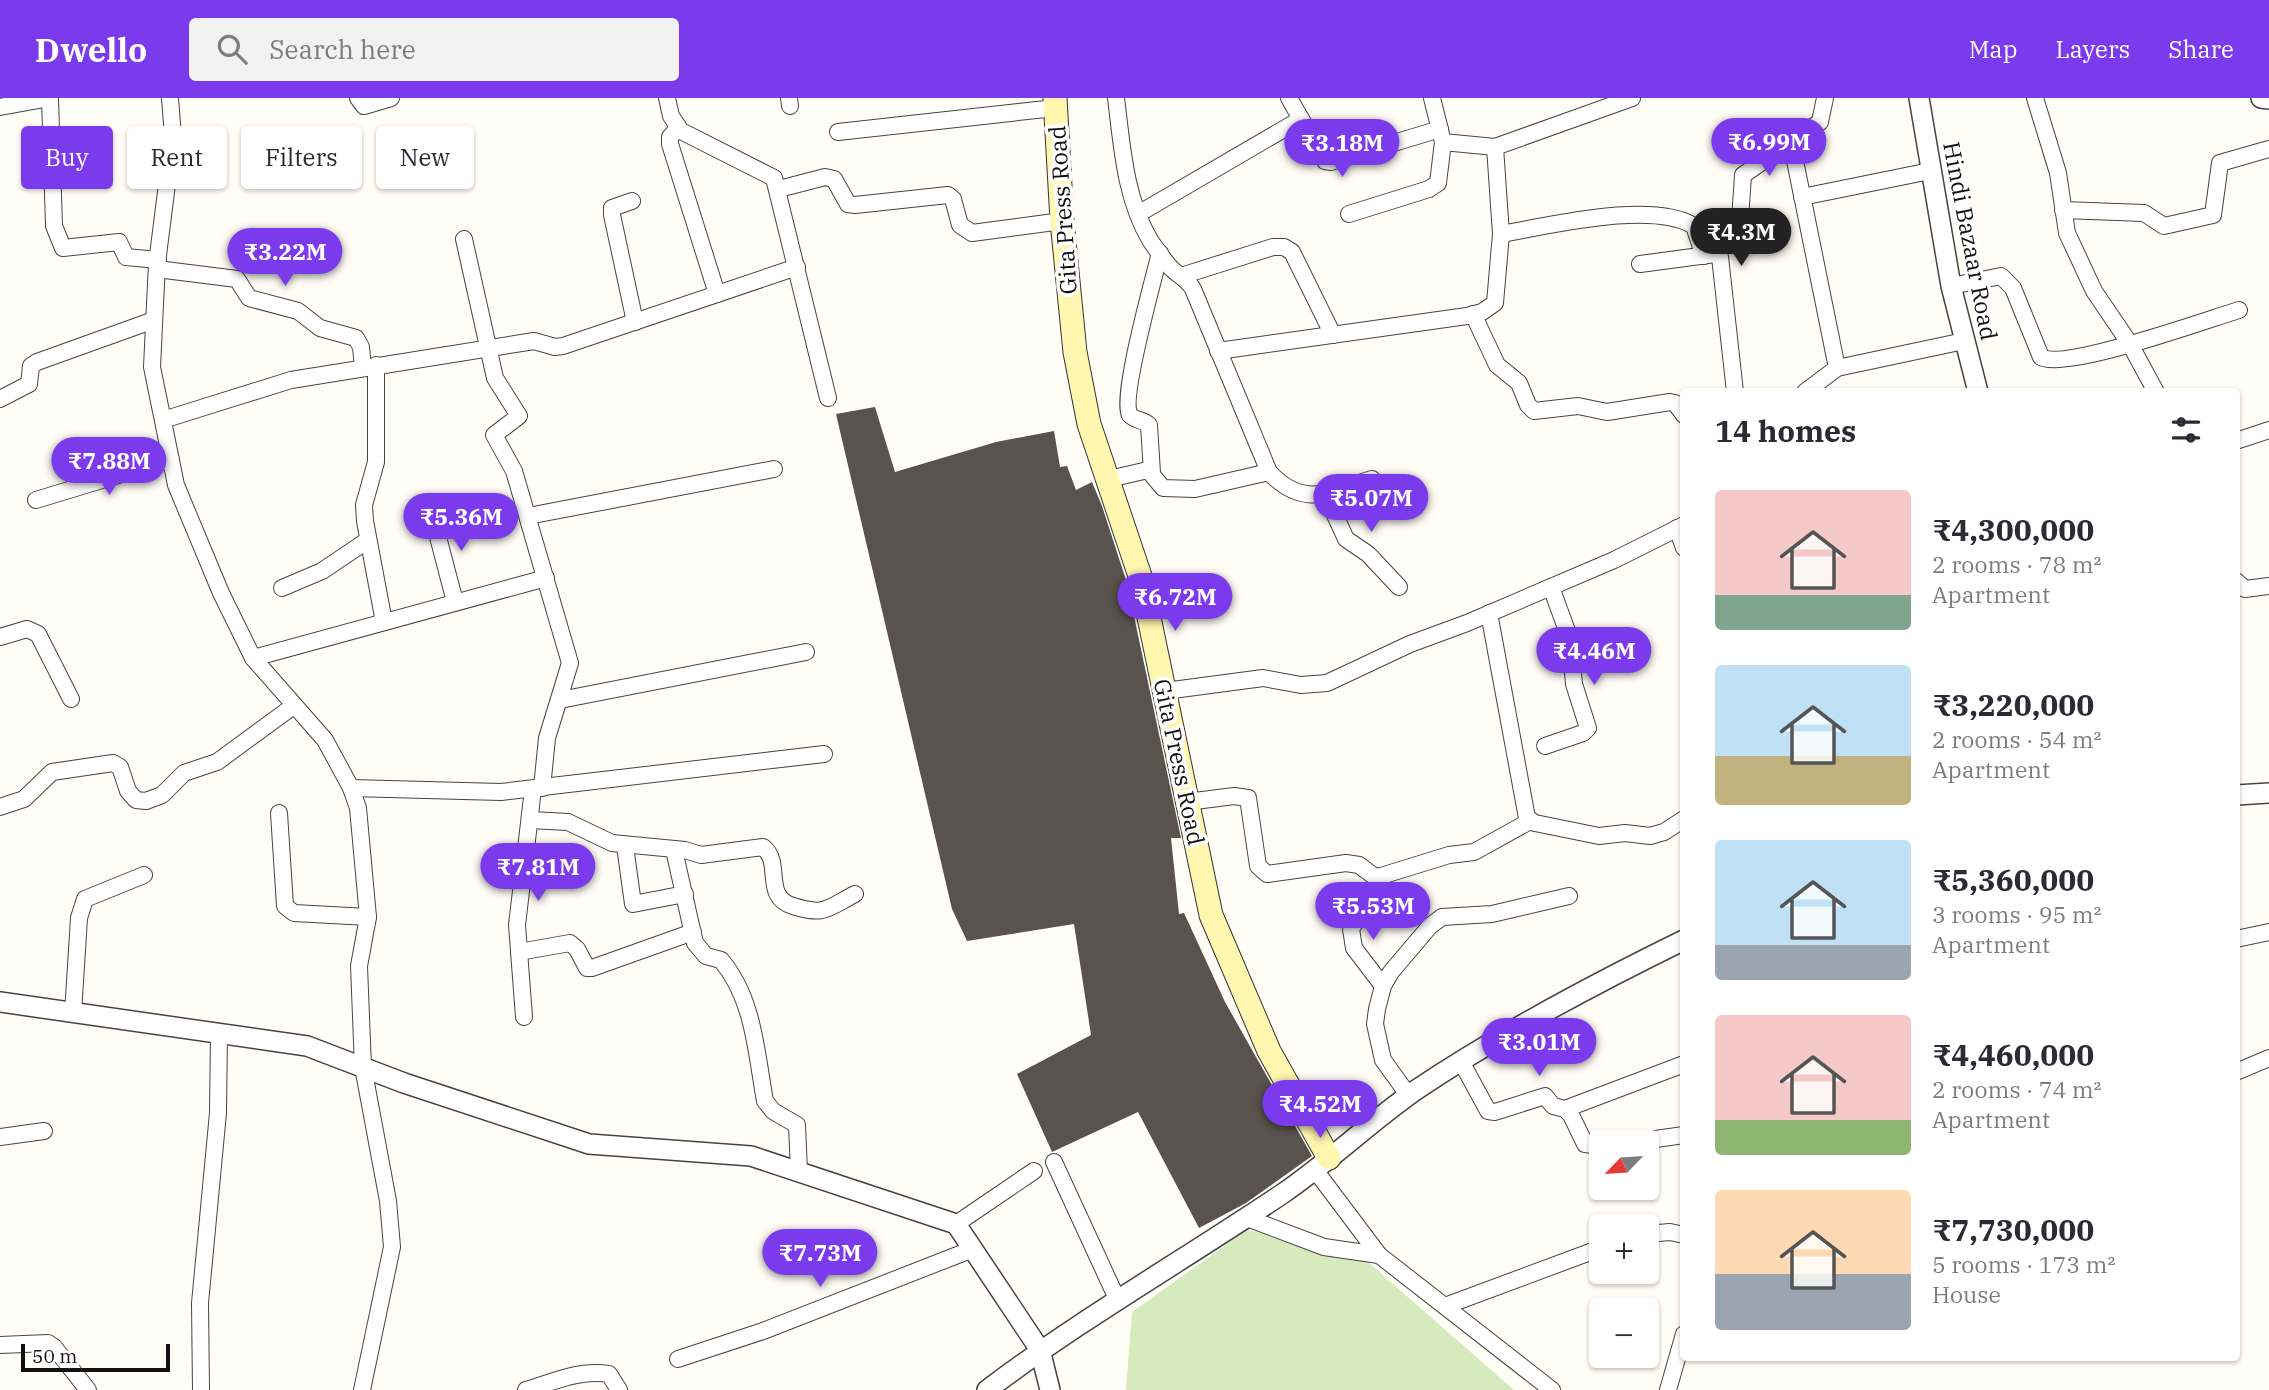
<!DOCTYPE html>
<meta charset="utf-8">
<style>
body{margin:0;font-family:"IBM Plex Serif",serif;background:#f2f2f3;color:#2b2b33;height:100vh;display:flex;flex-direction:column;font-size:26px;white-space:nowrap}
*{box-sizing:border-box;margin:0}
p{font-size:23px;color:#7c7c81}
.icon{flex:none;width:38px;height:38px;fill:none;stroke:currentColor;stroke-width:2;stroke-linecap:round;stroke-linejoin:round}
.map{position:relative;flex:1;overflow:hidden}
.details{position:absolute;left:1680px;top:290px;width:560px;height:973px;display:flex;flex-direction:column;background:#fff;border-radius:7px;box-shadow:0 2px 5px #0004}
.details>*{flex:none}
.hud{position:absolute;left:21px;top:28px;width:665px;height:63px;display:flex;gap:14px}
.needle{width:46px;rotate:245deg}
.controls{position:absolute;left:1589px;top:1032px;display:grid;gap:14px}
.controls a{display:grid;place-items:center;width:70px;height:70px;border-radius:7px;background:#fff;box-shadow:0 2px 5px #0004;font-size:35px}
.scale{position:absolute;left:21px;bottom:18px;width:149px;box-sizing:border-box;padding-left:7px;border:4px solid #111;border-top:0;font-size:19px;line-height:24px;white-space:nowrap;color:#111;-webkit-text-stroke:5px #fff;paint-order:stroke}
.price{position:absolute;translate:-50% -60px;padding:0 16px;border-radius:24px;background:#7c3aed;color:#fff;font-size:23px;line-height:46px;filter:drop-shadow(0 2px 4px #0008)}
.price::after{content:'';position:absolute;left:50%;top:42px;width:21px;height:16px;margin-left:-10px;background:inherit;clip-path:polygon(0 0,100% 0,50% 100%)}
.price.selected{background:#222;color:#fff}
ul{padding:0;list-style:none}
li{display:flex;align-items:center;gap:21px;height:175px;padding:0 35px}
li span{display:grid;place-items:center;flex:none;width:196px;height:140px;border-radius:7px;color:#555}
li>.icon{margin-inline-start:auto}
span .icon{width:84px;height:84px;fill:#fffc;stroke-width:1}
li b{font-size:30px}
h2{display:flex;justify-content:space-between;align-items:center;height:84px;padding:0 35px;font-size:30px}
.chip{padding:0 24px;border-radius:7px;background:#fff;box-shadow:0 2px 5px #0004;font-size:24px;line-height:63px}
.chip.selected{background:#7c3aed;color:#fff}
header{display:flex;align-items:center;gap:42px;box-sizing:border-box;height:98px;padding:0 35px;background:#7c3aed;color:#fff}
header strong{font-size:33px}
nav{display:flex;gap:38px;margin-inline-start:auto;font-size:24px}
.search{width:490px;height:63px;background:#f2f2f3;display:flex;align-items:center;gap:18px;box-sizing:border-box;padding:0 24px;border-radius:7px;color:#7c7c81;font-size:26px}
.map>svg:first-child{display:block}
</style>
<header>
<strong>Dwello</strong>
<div class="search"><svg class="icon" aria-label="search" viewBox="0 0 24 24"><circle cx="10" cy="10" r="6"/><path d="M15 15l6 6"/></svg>Search here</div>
<nav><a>Map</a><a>Layers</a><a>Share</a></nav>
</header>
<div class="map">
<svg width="2269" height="1292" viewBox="0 0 2269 1292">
<rect width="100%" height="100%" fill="#fffdf5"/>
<path fill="#d5ebbd" d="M1247,1132L1360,1157L1514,1292H1126L1132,1214Z"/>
<path fill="#5a524d" d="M875,309L895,374L996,344L1054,333L1060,369L1067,368L1076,392L1092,384L1102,408L1127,485L1181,740H1171L1179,816L1184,815L1225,904L1312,1058L1246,1105L1199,1130L1138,1014L1052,1054L1017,976L1091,937L1074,826L967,843L952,811L836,316Z"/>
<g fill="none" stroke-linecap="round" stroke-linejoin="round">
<g stroke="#444" stroke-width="18">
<g id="minor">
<path d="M170,0L173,39L157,165L152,269L176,387L221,495L253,560L325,642L351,690L358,710L368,819L359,868L363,969L388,1103L392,1149L362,1292"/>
<path d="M358,0L364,8L391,0"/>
<path d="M667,0L671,18L681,33L774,80L828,300"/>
<path d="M789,0L790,8"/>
<path d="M1116,0C1122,48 1125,100 1150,142C1156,151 1163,161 1170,169C1177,177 1187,180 1193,191L1269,374C1303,411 1330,394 1372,381"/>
<path d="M1289,0L1325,63L1331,64L1440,31"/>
<path d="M2035,0L2058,75L2067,135L2094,193L2130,246L2156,294"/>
<path d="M0,9L50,0L54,128L63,150L119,144L126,159L158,162"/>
<path d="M678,30L670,39V46L717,196"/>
<path d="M838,34L1055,10"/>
<path d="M1791,43L1837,270"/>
<path d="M1495,49L1632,0"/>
<path d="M779,91L825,79L834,81L848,106L855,107L948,97L953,101L960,127L972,135L1062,123"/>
<path d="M1802,99L1930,73"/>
<path d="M632,103L612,110V117L635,224"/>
<path d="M2063,112L2144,115L2164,128L2213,117L2220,65L2269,51"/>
<path d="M1138,116L1301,21"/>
<path d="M1349,116L1429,91L1438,85L1443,44"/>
<path d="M1501,136C1549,128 1652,102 1694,128L1704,158"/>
<path d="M464,141L495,280L519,318L494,337L514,373L570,565L547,640L542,690"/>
<path d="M1700,143L1737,128L1740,122L1743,77L1820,24L1825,0"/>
<path d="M1640,166L1715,156L1720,159L1735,294"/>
<path d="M157,171L237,181L249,200L298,213L320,230L356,240L361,249L363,270"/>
<path d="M1181,178L1273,149H1284L1292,154L1333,237"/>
<path d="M1951,188L2001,178L2013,190L2041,259C2065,273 2206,222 2239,212"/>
<path d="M1473,216L1497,267L1519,285L1528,307L1534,313L1578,308L1607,314L1670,304L1675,305L1684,317"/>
<path d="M1218,253L1467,218L1482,214L1495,205L1501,136L1495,49L1443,44L1432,0"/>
<path d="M376,267V364L364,407L365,423L384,524"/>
<path d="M1805,294L1837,270L1964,243"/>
<path d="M0,301L29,286L31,268L37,264L154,222"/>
<path d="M163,322L291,282L534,243L555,249L563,248L797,169"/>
<path d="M2236,343L2269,332"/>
<path d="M1152,375L1149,327C1144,322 1134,322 1130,317C1120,301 1154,179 1160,155"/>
<path d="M1109,381L1148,372L1163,390L1195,391L1269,374"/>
<path d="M1325,395L1346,441L1368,456L1399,489"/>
<path d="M36,402L171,361"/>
<path d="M432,416L455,504"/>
<path d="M528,418L774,371"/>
<path d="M1677,430L1684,450"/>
<path d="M2236,483L2245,491L2269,488"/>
<path d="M282,490L322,473L368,442"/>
<path d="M1489,515L1527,720L1535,725L1599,738L1625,735L1650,738L1664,734L1684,721"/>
<path d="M0,539L27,531L38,536L71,601"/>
<path d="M253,560L546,480"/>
<path d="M1165,593L1263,580L1301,587L1327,585L1410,546L1467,525L1614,462L1684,427"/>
<path d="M560,602L806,554"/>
<path d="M1545,648L1583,635L1588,630L1574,586L1570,541L1551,489"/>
<path d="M351,690L501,694L824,656"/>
<path d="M1187,704L1234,698L1248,700L1258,768L1267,776L1346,765L1359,767L1375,779L1381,778L1449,757L1474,754L1530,723"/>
<path d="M0,709L24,701L52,674L113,665L120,669L128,693L136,702L146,703L162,697L184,675L217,664L292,609"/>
<path d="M279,715L285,808L294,815L368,819"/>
<path d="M530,722L568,724L612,745L685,752L701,757L763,749C783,764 762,799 793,808C825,818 826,811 855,796"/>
<path d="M625,748L633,806L685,796"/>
<path d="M674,752L695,845L706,858L721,862C754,901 756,954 765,1003L773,1013L797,1027L799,1074"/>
<path d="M2236,841L2269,834"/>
<path d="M519,854L570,845L577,851L587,870H592L693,834"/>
<path d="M1383,888L1354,850L1351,831L1360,817L1385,803"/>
<path d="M73,915L79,820L85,801L144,777"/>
<path d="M524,919L517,827L533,691"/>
<path d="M1462,965L1488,1013L1495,1014L1545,998L1553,1008L1565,1011L1571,1017L1585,1046L1601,1048"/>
<path d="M2236,974L2269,960"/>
<path d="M1409,998L1383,962L1375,926L1377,911L1383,888L1391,874L1430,828L1442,819L1492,816L1569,798"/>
<path d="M1565,1011L1684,966"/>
<path d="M0,1039L44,1033"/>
<path d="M1627,1045L1684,1037"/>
<path d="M1054,1064L1118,1203"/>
<path d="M1315,1072L1379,1157L1552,1292"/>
<path d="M1247,1120L1324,1149L1379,1157"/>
<path d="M956,1126L1034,1073"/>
<path d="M1647,1136L1670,1134L1684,1137"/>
<path d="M1445,1208L1601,1150"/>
<path d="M0,1247L48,1245L54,1249L88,1292"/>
<path d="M678,1261L763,1233L973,1151"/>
<path d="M201,1292L200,1205L218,1015L219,935"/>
<path d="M526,1292C553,1284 580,1271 609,1276L619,1292"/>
<path d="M1668,1292L1684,1236"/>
</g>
</g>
<g stroke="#444" stroke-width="22">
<g id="tertiary">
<path d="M1919,0L1951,188L1978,294"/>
<path d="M2261,0L2269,1"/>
<path d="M2236,697L2269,695"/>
<path d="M0,904L307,948L404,985L589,1046L751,1058L956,1126L1040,1252L1050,1292"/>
<path d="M987,1292C1081,1221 1184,1162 1282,1096C1329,1064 1370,1024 1416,992C1501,935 1592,887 1684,842"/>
</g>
</g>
<g stroke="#333" stroke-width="25">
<path id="secondary" d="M1055,0L1062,123L1075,254L1089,326L1141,481L1211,817L1269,953L1329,1060"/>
</g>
<use href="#minor" stroke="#fff" stroke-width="16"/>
<use href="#tertiary" stroke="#fff" stroke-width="19"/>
<use href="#secondary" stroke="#fff6b0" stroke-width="23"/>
</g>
<g text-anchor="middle" stroke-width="7" stroke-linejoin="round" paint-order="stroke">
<g font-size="23" fill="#111" stroke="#fff">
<text transform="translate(1063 112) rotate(-94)" y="8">Gita Press Road</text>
<text transform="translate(1970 143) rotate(79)" y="8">Hindi Bazaar Road</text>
<text transform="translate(1179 664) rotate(78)" y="8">Gita Press Road</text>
</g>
</g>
</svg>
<div class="controls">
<a><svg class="needle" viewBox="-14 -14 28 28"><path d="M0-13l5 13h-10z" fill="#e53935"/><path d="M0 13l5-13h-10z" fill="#7c7c81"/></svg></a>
<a>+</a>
<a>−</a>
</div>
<div class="scale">50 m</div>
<b class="price" style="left:1769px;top:80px">₹6.99M</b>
<b class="price" style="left:1342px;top:81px">₹3.18M</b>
<b class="price selected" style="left:1741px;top:170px">₹4.3M</b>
<b class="price" style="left:285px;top:190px">₹3.22M</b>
<b class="price" style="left:109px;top:399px">₹7.88M</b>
<b class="price" style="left:1371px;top:436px">₹5.07M</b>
<b class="price" style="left:461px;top:455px">₹5.36M</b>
<b class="price" style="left:1175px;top:535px">₹6.72M</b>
<b class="price" style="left:1594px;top:589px">₹4.46M</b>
<b class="price" style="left:538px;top:805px">₹7.81M</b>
<b class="price" style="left:1373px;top:844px">₹5.53M</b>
<b class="price" style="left:1539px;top:980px">₹3.01M</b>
<b class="price" style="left:1320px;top:1042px">₹4.52M</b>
<b class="price" style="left:820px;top:1191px">₹7.73M</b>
<div class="hud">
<a class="chip selected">Buy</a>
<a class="chip">Rent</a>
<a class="chip">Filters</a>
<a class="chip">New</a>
</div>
<section class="details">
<h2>14 homes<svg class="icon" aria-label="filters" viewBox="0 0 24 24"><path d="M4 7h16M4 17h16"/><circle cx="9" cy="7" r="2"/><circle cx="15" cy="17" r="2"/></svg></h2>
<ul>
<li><span style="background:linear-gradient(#f6c9c9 75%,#7fa58c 0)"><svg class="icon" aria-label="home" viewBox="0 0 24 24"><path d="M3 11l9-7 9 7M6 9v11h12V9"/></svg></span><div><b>₹4,300,000</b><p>2 rooms · 78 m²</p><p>Apartment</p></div></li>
<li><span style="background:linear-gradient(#bfe0f5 65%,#c2b280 0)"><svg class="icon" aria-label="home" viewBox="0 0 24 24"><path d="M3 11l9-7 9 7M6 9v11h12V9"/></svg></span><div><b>₹3,220,000</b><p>2 rooms · 54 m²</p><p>Apartment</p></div></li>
<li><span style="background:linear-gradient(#bfe0f5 75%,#9aa5b1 0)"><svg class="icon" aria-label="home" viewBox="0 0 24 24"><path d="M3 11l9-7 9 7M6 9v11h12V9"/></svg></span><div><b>₹5,360,000</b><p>3 rooms · 95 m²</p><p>Apartment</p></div></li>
<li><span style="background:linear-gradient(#f6c9c9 75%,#8fb573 0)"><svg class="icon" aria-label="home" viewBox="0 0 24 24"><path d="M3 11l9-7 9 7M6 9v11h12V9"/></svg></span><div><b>₹4,460,000</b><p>2 rooms · 74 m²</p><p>Apartment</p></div></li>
<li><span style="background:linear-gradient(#ffd9b3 60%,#9aa5b1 0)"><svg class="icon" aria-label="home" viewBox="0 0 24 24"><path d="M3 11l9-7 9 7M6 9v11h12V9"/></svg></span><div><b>₹7,730,000</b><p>5 rooms · 173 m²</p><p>House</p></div></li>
</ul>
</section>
</div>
